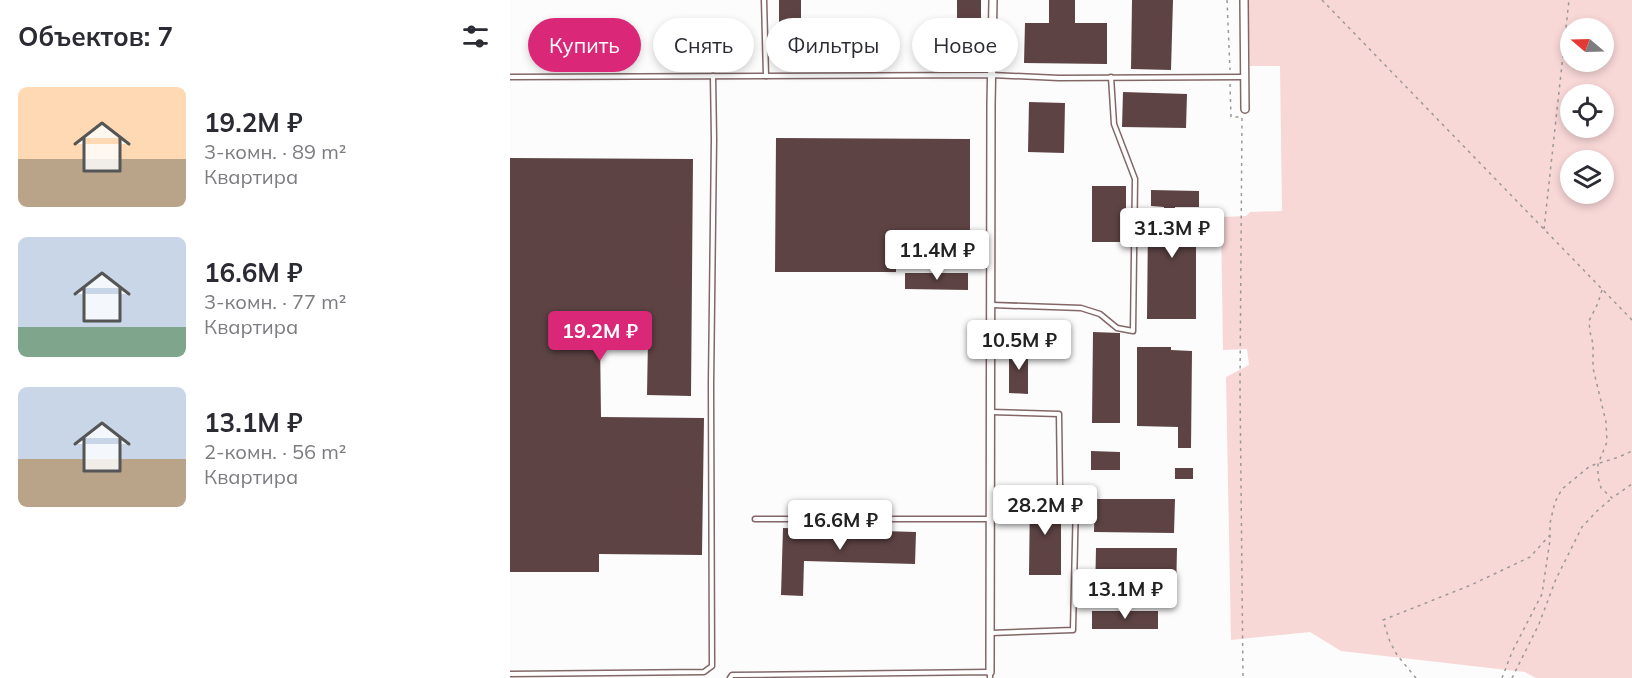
<!DOCTYPE html>
<html lang="ru">
<meta charset="utf-8">
<style>
body{margin:0;font-family:Mulish,sans-serif;background:#f2f2f3;color:#2b2b33;height:100vh;display:flex;flex-direction:column;font-size:22px;white-space:nowrap}
*{box-sizing:border-box;margin:0}
p{font-size:20px;color:#7c7c81}
.icon{flex:none;width:33px;height:33px;fill:none;stroke:currentColor;stroke-width:2;stroke-linecap:round;stroke-linejoin:round}
.map{position:relative;flex:1;overflow:hidden}
.sheet{display:flex;flex-direction:column;background:#fff;width:510px}
.sheet>*{flex:none}
.hud{position:absolute;left:18px;top:18px;width:570px;height:54px;display:flex;gap:12px}
.needle{width:39px;rotate:289deg}
.controls{position:absolute;left:1050px;top:18px;display:grid;gap:12px}
.controls a{display:grid;place-items:center;width:54px;height:54px;border-radius:50%;background:#fff;box-shadow:0 3px 9px #0003;font-size:30px}
.price{position:absolute;translate:-50% -51px;padding:0 14px;border-radius:6px;background:#fff;color:#222;font-size:20px;line-height:39px;filter:drop-shadow(0 2px 3px #0008)}
.price::after{content:'';position:absolute;left:50%;top:36px;width:18px;height:14px;margin-left:-9px;background:inherit;clip-path:polygon(0 0,100% 0,50% 100%)}
.price.on{background:#db2777;color:#fff}
ul{padding:0;list-style:none}
li{display:flex;align-items:center;gap:18px;height:150px;padding:0 18px}
li span{display:grid;place-items:center;flex:none;width:168px;height:120px;border-radius:9px;color:#555}
li>.icon{margin-inline-start:auto}
span .icon{width:72px;height:72px;fill:#fffc;stroke-width:1}
li b{font-size:26px}
h2{display:flex;justify-content:space-between;align-items:center;height:72px;padding:0 18px;font-size:26px}
.chip{padding:0 21px;border-radius:27px;background:#fff;box-shadow:0 3px 9px #0003;font-size:21px;line-height:54px}
.chip.on{background:#db2777;color:#fff}
main{display:flex;flex:1;min-height:0}
.map>svg:first-child{display:block}
</style>
<main>
<section class="sheet">
<h2>Объектов: 7<svg class="icon" aria-label="filters" viewBox="0 0 24 24"><path d="M4 7h16M4 17h16"/><circle cx="9" cy="7" r="2"/><circle cx="15" cy="17" r="2"/></svg></h2>
<ul>
<li><span style="background:linear-gradient(#ffd9b3 60%,#b9a48a 0)"><svg class="icon" aria-label="home" viewBox="0 0 24 24"><path d="M3 11l9-7 9 7M6 9v11h12V9"/></svg></span><div><b>19.2M ₽</b><p>3-комн. · 89 m²</p><p>Квартира</p></div></li>
<li><span style="background:linear-gradient(#c9d6e8 75%,#7fa58c 0)"><svg class="icon" aria-label="home" viewBox="0 0 24 24"><path d="M3 11l9-7 9 7M6 9v11h12V9"/></svg></span><div><b>16.6M ₽</b><p>3-комн. · 77 m²</p><p>Квартира</p></div></li>
<li><span style="background:linear-gradient(#c9d6e8 60%,#b9a48a 0)"><svg class="icon" aria-label="home" viewBox="0 0 24 24"><path d="M3 11l9-7 9 7M6 9v11h12V9"/></svg></span><div><b>13.1M ₽</b><p>2-комн. · 56 m²</p><p>Квартира</p></div></li>
</ul>
</section>
<div class="map">
<svg width="1122" height="678" viewBox="0 0 1122 678">
<rect width="100%" height="100%" fill="#fcfcfc"/>
<path fill="#f8d7d7" fill-rule="evenodd" d="M738,0H1122V678H1026L1015,672L831,651L800,632L721,640L716,377L739,365L737,349L713,350L711,217L736,216L740,212L772,211L770,66H740ZM1060,28H1094V62H1060ZM1060,94H1094V128H1060ZM1060,160H1094V194H1060Z"/>
<g fill="#5d4344">
<rect x="269" y="0" width="22" height="33"/>
<rect x="447" y="0" width="24" height="35"/>
<path d="M539,0H565V23H597V64L514,63L515,23H539Z"/>
<path d="M622,0H663L661,70L621,69Z"/>
<path d="M209,19V53L173,54V20Z"/>
<path d="M613,92L677,94L676,128L612,127Z"/>
<path d="M519,102L555,103L554,153L518,152Z"/>
<path d="M266,138L460,139V243H386V272H265Z"/>
<path d="M0,158L183,159L181,396L137,395L138,339H90L91,417L194,418L192,555L89,554V572H0Z"/>
<rect x="582" y="186" width="34" height="56"/>
<path d="M641,190L689,191V207H665V223H686V319H637L638,223H654V207L641,206Z"/>
<path d="M395,273H458V290L395,289Z"/>
<path d="M583,332L610,333V423H582Z"/>
<path d="M627,347H661V350L682,351L681,448H668V427L627,426Z"/>
<path d="M499,348H518V394L499,393Z"/>
<path d="M581,451L610,452V470H581Z"/>
<rect x="665" y="468" width="18" height="11"/>
<path d="M520,497H551V575H519Z"/>
<path d="M585,499H665L664,533L584,532Z"/>
<path d="M273,528L406,532L405,564L294,561L293,596L271,595Z"/>
<path d="M586,548H667L666,597L585,596Z"/>
<rect x="582" y="611" width="66" height="18"/>
</g>
<g fill="none" stroke-linecap="round" stroke-linejoin="round">
<g stroke="#836767" stroke-width="7">
<g id="lane">
<path d="M254,0L256,76"/>
<path d="M0,77L481,75L549,78L734,77"/>
<path d="M482,305L571,308L590,314L607,328L623,331L625,179L604,124L601,77"/>
<path d="M481,412L549,414L550,486L566,499L563,630L481,633"/>
<path d="M245,519H480"/>
<path d="M0,674L194,672L202,666L201,384L204,139L203,76"/>
<path d="M220,678L222,675L480,672V678"/>
</g>
</g>
<g stroke="#836767" stroke-width="10">
<g id="street">
<path d="M734,0L735,109"/>
<path d="M480,672L481,105L483,0"/>
</g>
</g>
<g stroke="#9c9898" stroke-width="1.5" stroke-dasharray="3 4.5" stroke-linecap="butt">
<path d="M717,0L720,70"/>
<path d="M812,0L1122,320"/>
<path d="M720,84L721,117H732L730,386L733,678"/>
<path d="M1034,229L1059,0"/>
<path d="M1092,290L1088,303L1079,321L1080,332L1083,344V368L1096,422L1097,442L1088,464V477L1091,488L1102,498L1122,484"/>
<path d="M906,678L887,655L880,642L873,620L961,585L1020,557L1040,535"/>
<path d="M992,678L1002,652L1032,594L1040,540V523L1045,502L1052,489L1080,466L1109,457L1122,451"/>
<path d="M1002,678L1029,624L1046,579L1072,527L1087,511L1101,499"/>
</g>
<use href="#lane" stroke="#fff" stroke-width="4"/>
<use href="#street" stroke="#fff" stroke-width="7"/>
</g>
</svg>
<div class="controls">
<a><svg class="needle" viewBox="-14 -14 28 28"><path d="M0-13l5 13h-10z" fill="#e53935"/><path d="M0 13l5-13h-10z" fill="#7c7c81"/></svg></a>
<a><svg class="icon" aria-label="locate" viewBox="0 0 24 24"><circle cx="12" cy="12" r="6"/><path d="M12 2v4M12 18v4M2 12h4M18 12h4"/></svg></a>
<a><svg class="icon" aria-label="layers" viewBox="0 0 24 24"><path d="M12 4l9 5-9 5-9-5zM3 14l9 5 9-5"/></svg></a>
</div>
<b class="price" style="left:662px;top:259px">31.3M ₽</b>
<b class="price" style="left:427px;top:281px">11.4M ₽</b>
<b class="price on" style="left:90px;top:362px">19.2M ₽</b>
<b class="price" style="left:509px;top:371px">10.5M ₽</b>
<b class="price" style="left:535px;top:536px">28.2M ₽</b>
<b class="price" style="left:330px;top:551px">16.6M ₽</b>
<b class="price" style="left:615px;top:620px">13.1M ₽</b>
<div class="hud">
<a class="chip on">Купить</a>
<a class="chip">Снять</a>
<a class="chip">Фильтры</a>
<a class="chip">Новое</a>
</div>
</div>
</main>
